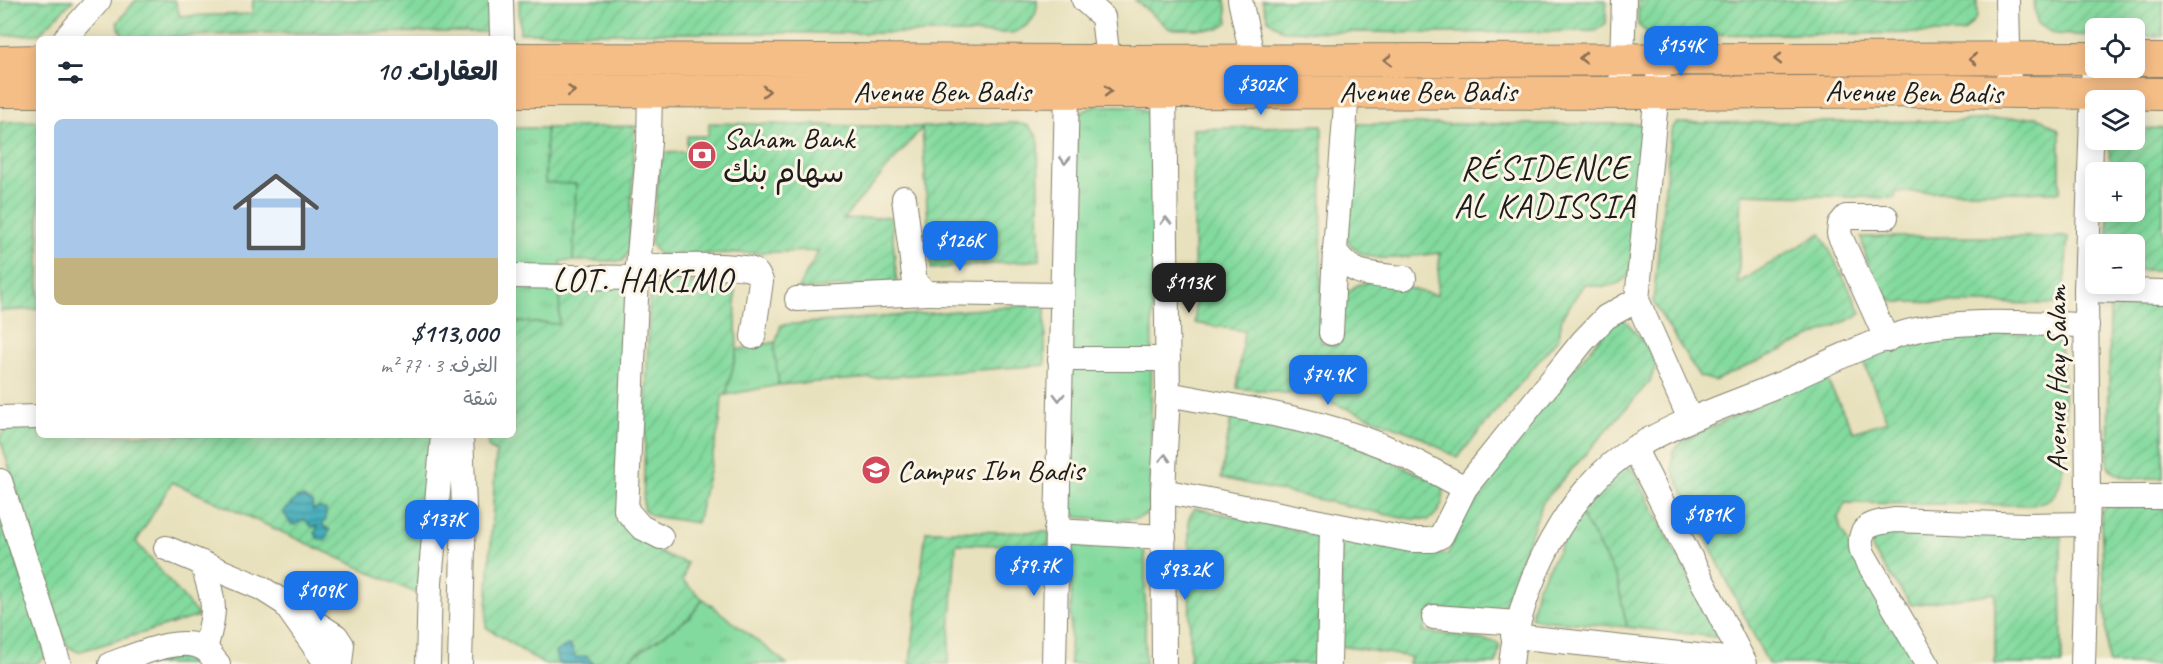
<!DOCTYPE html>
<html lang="ar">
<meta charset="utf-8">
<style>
body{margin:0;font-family:Caveat,"Playpen Sans Arabic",sans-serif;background:#f2f2f3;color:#1f2937;direction:rtl;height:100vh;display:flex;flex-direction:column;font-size:22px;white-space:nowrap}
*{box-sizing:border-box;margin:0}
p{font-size:20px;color:#747a83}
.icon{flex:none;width:33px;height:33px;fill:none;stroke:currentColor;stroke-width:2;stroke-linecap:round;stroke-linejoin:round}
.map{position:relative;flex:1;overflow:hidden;direction:ltr}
.panel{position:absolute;left:36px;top:36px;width:480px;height:402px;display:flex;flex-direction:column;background:#fff;border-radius:9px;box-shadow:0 3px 15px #0003;direction:rtl}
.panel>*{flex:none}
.controls{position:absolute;left:2085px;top:18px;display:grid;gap:12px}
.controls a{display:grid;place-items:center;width:60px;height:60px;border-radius:9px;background:#fff;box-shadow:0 3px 15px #0003;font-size:30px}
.price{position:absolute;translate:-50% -51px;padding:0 14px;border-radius:12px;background:#1a73e8;color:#fff;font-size:20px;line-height:39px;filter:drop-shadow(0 2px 3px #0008)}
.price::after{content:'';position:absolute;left:50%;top:36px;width:18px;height:14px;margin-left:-9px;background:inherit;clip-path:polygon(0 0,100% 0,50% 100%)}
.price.current{background:#222;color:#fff}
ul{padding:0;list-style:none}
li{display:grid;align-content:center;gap:12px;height:318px;padding:0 18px}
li+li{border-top:2px solid #e0e1e3}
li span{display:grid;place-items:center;height:186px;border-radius:9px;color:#555}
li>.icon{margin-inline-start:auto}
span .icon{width:108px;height:108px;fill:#fffc;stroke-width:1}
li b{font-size:26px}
h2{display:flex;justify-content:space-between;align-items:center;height:72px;padding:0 18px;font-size:26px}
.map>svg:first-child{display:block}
</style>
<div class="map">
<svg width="2163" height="664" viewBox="0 0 2163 664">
<defs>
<pattern id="grass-tufts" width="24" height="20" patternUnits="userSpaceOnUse" patternTransform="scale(1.5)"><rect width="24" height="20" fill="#83da9e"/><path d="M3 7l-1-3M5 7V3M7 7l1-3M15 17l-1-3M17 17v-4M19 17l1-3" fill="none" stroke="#71ba88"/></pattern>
<pattern id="garden-furrows" width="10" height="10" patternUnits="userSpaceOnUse" patternTransform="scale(1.5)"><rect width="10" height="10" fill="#83da9e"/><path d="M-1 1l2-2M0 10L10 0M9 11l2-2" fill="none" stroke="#71ba88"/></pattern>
<pattern id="water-rules" width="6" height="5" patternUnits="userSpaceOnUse" patternTransform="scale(1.5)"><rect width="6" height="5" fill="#3baab9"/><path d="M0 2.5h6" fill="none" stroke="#318a96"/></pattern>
</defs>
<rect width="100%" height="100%" fill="#fcf5e5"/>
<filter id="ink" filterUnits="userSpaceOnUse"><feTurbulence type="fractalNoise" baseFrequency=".0167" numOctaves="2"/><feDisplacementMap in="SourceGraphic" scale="12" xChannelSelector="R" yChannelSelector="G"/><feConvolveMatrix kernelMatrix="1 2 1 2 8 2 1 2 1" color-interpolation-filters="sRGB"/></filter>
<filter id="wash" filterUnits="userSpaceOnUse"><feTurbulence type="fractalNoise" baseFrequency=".008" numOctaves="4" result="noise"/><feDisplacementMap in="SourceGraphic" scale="24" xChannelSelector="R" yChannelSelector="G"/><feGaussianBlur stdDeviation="1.35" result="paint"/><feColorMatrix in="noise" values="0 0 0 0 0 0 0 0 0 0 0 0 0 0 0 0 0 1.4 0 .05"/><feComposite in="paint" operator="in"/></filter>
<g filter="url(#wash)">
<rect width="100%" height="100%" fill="#e8e1bd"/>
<g fill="url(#grass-tufts)" stroke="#507b5d" stroke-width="1.5">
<path d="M1094,106C1116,107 1148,99 1154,124L1150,511C1135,527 1097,518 1077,517L1067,503L1077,115Z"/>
<path d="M513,128H546L545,182L576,184L573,261H561L560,324L513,322Z"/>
<path d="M776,342L779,385L726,395L737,350Z"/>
<path d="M1580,512L1617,579L1627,627L1539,620L1531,617L1537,588Z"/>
<path d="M1077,539L1139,546L1145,553V664H1070L1072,544Z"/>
<path d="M703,599L787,664H622L690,617Z"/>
</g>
<g fill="url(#garden-furrows)" stroke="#507b5d" stroke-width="1.5">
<path d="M0,0H73L39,34L0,36Z"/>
<path d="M136,0H175L180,16L252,14L253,0H489L491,32L258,33L128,39L122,35L117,23Z"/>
<path d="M519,0H1037C1039,17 1027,29 1011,33H520Z"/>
<path d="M1135,0H1225L1228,22L1219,29H1170Z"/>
<path d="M1262,0H1606V23L1596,31L1434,33L1284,31L1268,20Z"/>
<path d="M1638,0H1977V17L1964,32L1957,33L1650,35L1638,25Z"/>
<path d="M2034,0H2163V36H2135L2134,28H2096L2095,36L2054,34L2037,23Z"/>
<path d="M2035,117L2043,119L2060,131V192H1896L1895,198L1742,194L1738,283L1821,233L1861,312L1855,317L1714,381L1699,376L1653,302L1670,139L1672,127L1677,123L1955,121Z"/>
<path d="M39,121V309L0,311V122Z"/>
<path d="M709,123L922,127L1016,123L1029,126L1038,137L1040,260L931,269L922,128L843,219L891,217L897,283L797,290L819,251L659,255L651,244L661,153L687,152V136H708Z"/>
<path d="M1354,124H1647L1630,274C1616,289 1604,288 1584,284L1562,317L1559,337L1457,458L1419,436L1314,396L1237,388L1244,331L1195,323L1193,129L1322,125L1321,342L1336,346C1339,332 1338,312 1344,300C1361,263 1409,292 1437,295L1440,253C1412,255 1362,270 1347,239Z"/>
<path d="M635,126L629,251L623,261H573L576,184L545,183L546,128Z"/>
<path d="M2163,128V270H2135L2134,244H2108V212H2134V172H2109L2110,140H2134L2135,129Z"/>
<path d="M1861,237H2068L2063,298L2056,304L1896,302C1873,294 1866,258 1861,237Z"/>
<path d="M659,282L725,284L735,291L737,350L726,395L722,396L720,423L697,523L652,516L643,509L649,301L651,292Z"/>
<path d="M560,284L626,285L632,529L662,554L687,563L683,581L703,599L690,617L622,664H543L486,627L496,452L488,447V435H513V322L559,324Z"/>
<path d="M2163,297V478C2144,478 2120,483 2108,466L2110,306L2114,301Z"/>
<path d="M1045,304V365L779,385L774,348L781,325Z"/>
<path d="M1620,314L1648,347L1656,365L1650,381L1543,502L1503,607L1496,612L1432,609L1423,631L1496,642L1500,645L1496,664H1409L1411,657L1341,646V542L1349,534L1448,555L1470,491Z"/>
<path d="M1941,332L2048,334L2059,344C2065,368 2068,468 2058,488C2053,500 2043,502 2032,505L1845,503L1838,518L1841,530L1918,664H1768L1672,469L1673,451L1684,440L1824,374L1854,432L1887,421L1862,358Z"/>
<path d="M1232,413L1343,439L1443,485C1446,500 1441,511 1429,520L1402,518L1221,478Z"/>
<path d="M39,423V435H436L422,596L172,482L136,542L199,616L78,652L67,646L64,639L0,439C5,421 25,424 39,423Z"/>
<path d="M1623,467H1629L1634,472L1718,634L1715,637L1627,627L1617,579L1580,512Z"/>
<path d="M2106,506H2163V664H2108L2101,522V513Z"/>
<path d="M0,507L46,656L36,664H0Z"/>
<path d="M1195,508L1305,532L1320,539L1319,664H1190L1189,518Z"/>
<path d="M1879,530L2061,535L2062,664H1995V593L1911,605L1873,551L1871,538Z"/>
<path d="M926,531L1049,532V546L956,544L948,664H910Z"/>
<path d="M179,657L185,658L191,664H150Z"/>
</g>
<g fill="url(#water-rules)" stroke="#2c636a" stroke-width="1.5">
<path d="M303,497L312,502L313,510L319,507L326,510V520L322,525L330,530L325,541L317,538L315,532L318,526L312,527L304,519L296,525L291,524L283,512L297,498Z"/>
<path d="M567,645L571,646L576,658L586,656L594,664H558L555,652Z"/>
</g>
</g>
<g filter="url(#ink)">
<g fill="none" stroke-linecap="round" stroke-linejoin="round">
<g stroke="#827e6c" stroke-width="26">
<g id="minor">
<path d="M501,0L502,39"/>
<path d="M1084,0L1103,17L1108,61"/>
<path d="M1240,0L1253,60"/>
<path d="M2007,0L2009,93"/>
<path d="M65,39L99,0"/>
<path d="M1660,59L1637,300L1690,419"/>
<path d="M1157,78L1164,90L1168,394L1163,491L1164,664"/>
<path d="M1347,91L1335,250C1351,278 1375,274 1404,278"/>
<path d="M1621,91L1624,0"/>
<path d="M904,198L915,283L927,293L1061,295"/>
<path d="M1886,217H1846L1840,224L1839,234L1887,340"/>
<path d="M638,266C660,267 738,263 752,270C758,272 758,276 761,281L753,337"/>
<path d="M513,276L637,278L649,142L650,91"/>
<path d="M637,278L626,510L641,527L661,537"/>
<path d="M2086,290L2163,292"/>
<path d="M797,299L927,293"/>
<path d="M1331,333L1335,250"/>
<path d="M1060,359H1168"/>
<path d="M1168,394C1240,408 1315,418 1383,446C1411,458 1438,474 1465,488"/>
<path d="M0,418L39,417"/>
<path d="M1634,448L1745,664"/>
<path d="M0,481L59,664"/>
<path d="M1163,491L1411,540H1432L1441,536L1465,488L1583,341L1606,317L1637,300"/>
<path d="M2088,497H2163"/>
<path d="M1056,531L1164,537"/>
<path d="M166,548L261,588L336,636L342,645L340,664"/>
<path d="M202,563C215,604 217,608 205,649"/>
<path d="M289,610L327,664"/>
<path d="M1434,617L1518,623"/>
<path d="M1513,636L1744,661"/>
<path d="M111,664C135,656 183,633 206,650C210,653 214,660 218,664"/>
<path d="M428,664L430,582L443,435"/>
<path d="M460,664L464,507L461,435"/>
<path d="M1054,664L1067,91L1071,75"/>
<path d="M1329,664L1332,525"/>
<path d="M1511,664C1518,589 1568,486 1636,447C1683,419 1735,403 1785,382C1832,361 1887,332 1938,326C1987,320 2038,324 2087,325"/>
<path d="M1927,664L1862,552C1856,525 1873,523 1895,520L2024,525L2086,524"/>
<path d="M2083,664L2088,497L2086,290L2094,58"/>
</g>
</g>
<g stroke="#827e6c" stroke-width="34">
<g id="major">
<path d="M513,59L1108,61L2096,58"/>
<path d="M2134,60H2163"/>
<path d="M0,62L39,61"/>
<path d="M0,91H39"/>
<path d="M513,91L1659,93L1943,91L2163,94"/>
</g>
</g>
<use href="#minor" stroke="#fff" stroke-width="24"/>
<use href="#major" stroke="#f6be87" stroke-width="32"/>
</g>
<defs><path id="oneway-chevron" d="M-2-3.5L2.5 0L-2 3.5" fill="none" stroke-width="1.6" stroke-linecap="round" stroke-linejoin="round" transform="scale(1.5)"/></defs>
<g stroke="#896d52">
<use href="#oneway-chevron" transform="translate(1583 58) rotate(179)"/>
<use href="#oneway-chevron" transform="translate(1778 59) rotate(180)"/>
<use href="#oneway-chevron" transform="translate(1973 59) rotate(179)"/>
<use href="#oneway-chevron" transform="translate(1388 60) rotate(180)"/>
<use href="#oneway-chevron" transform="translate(571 91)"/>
<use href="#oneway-chevron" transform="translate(766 91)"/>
<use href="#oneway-chevron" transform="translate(1108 91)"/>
</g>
<g stroke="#999">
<use href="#oneway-chevron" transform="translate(1065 160) rotate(92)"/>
<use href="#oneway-chevron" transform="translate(1166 221) rotate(-91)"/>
<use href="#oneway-chevron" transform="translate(1059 397) rotate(91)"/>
<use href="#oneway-chevron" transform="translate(1165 458) rotate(-87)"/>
</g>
</g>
<defs>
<g id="bank-disc" transform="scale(1.5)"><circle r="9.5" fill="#d1495b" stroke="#fcf5e5"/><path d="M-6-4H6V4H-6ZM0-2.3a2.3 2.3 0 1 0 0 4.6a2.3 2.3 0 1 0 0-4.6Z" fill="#fff"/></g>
<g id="school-disc" transform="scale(1.5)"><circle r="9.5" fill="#d1495b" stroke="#fcf5e5"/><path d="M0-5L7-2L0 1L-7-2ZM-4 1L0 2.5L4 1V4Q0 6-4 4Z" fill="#fff"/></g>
</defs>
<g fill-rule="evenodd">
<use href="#bank-disc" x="702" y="155"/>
<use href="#school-disc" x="876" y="470"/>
</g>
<g text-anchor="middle" stroke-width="6" stroke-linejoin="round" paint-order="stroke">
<g font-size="30" fill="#1c1c1c" stroke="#fcf5e5">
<text x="942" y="101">Avenue Ben Badis</text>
<text x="1428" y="101">Avenue Ben Badis</text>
<text transform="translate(1914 92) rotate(1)" y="10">Avenue Ben Badis</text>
<text transform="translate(2056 379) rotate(-90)" y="10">Avenue Hay Salam</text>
</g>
<g font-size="30" fill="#1c1c1c" stroke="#fcf5e5" text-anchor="start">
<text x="723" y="148">Saham Bank<tspan x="723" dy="34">سهام بنك</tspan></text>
<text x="897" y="480">Campus Ibn Badis</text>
</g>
<g font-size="33" letter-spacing="1.5" fill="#1c1c1c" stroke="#fcf5e5">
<text x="1545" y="179">RÉSIDENCE<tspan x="1545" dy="38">AL KADISSIA</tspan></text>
<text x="643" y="291">LOT. HAKIMO</text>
</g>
</g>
</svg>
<div class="controls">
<a><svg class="icon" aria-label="locate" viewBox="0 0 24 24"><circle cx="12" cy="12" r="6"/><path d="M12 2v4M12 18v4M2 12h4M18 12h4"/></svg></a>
<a><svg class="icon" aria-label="layers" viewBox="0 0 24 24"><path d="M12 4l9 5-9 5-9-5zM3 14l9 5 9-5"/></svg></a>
<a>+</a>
<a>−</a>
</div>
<b class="price" style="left:1681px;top:77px">$154K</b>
<b class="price" style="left:1261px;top:116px">$302K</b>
<b class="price" style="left:960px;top:272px">$126K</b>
<b class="price current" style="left:1189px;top:314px">$113K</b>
<b class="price" style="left:1328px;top:406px">$74.9K</b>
<b class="price" style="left:1708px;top:546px">$181K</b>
<b class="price" style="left:442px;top:551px">$137K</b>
<b class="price" style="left:1034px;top:597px">$79.7K</b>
<b class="price" style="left:1185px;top:601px">$93.2K</b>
<b class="price" style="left:321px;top:622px">$109K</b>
<section class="panel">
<h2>العقارات: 10<svg class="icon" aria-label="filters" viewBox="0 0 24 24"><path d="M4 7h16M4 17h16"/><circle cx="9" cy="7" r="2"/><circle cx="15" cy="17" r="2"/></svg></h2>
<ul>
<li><span style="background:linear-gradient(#a9c7e8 75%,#c2b280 0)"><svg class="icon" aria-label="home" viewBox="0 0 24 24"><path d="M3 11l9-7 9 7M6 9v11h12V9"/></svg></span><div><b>$113,000</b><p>الغرف: 3 · 77 m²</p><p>شقة</p></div></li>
</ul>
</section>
</div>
